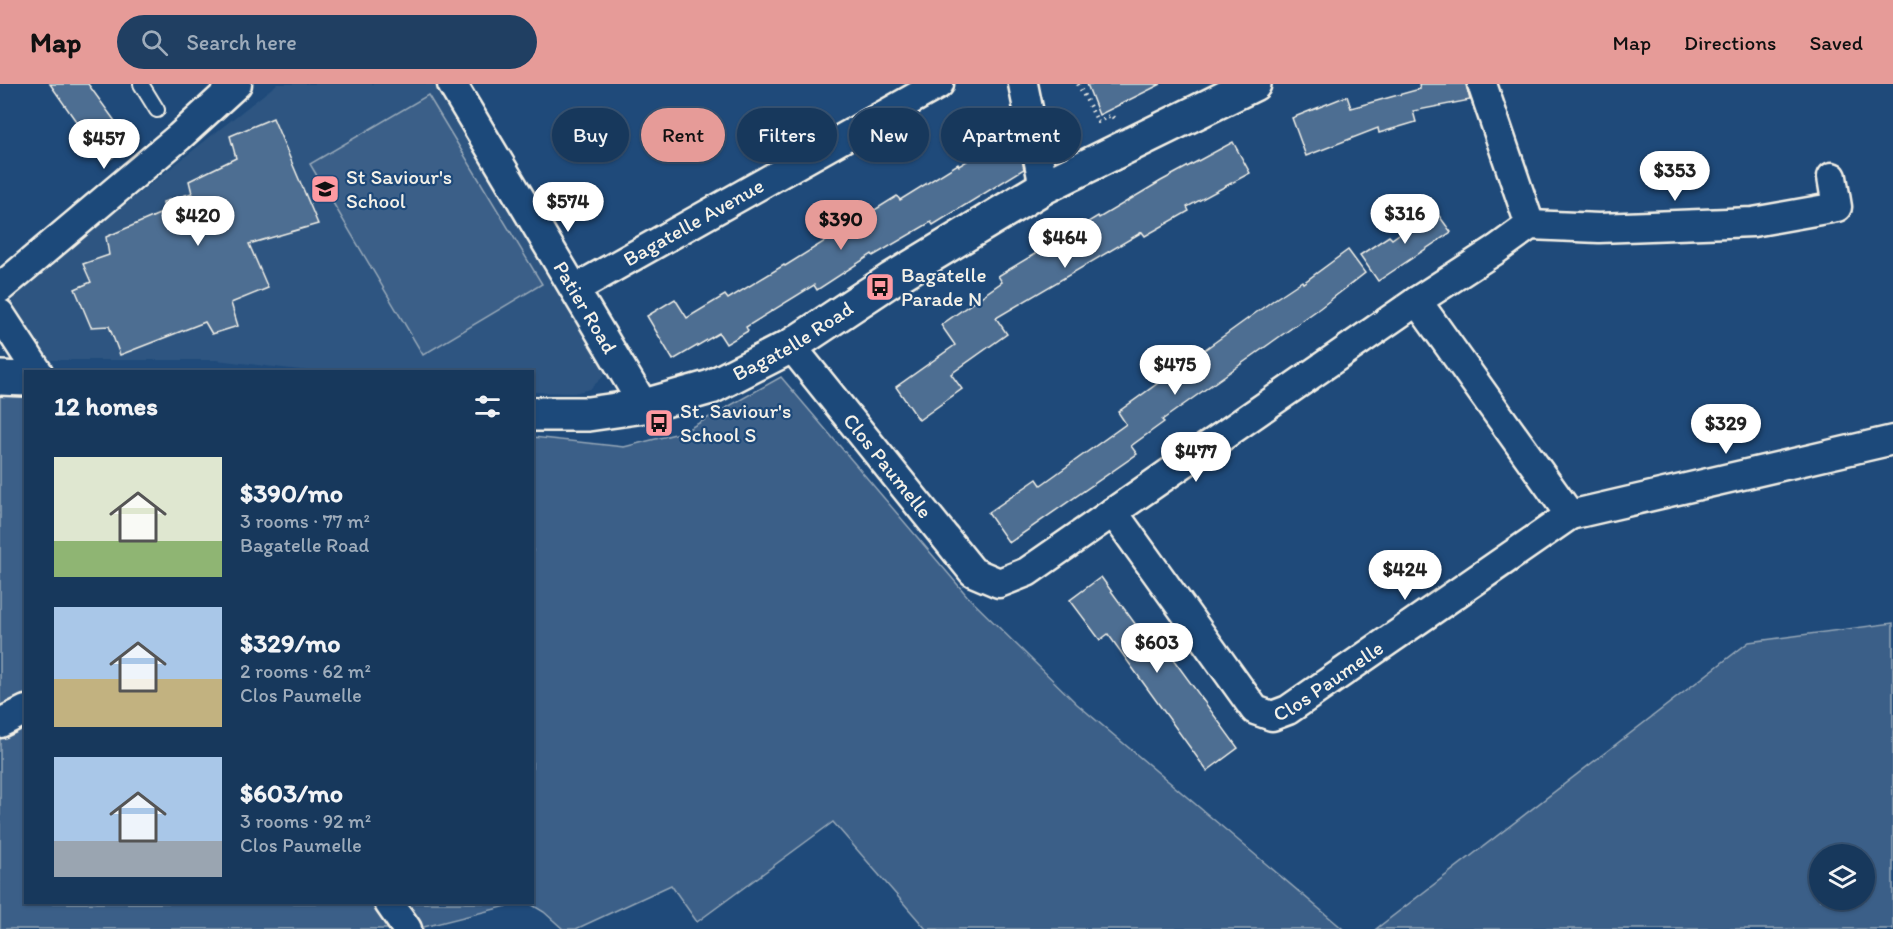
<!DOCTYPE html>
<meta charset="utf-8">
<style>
body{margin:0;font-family:Itim,sans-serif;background:#203f62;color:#f1f3f6;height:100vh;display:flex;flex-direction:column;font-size:22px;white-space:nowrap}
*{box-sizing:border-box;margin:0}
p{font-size:20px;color:#9eacbb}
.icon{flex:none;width:33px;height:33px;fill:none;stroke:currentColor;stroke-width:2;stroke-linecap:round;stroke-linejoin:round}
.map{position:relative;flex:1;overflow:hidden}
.details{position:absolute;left:24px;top:286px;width:510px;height:534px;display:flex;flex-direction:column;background:#17385c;border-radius:0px;box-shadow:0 2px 4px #0004,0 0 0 2px #365272}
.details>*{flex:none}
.hud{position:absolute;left:552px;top:24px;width:570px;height:54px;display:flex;gap:12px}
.fabs{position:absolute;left:1809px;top:760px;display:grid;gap:12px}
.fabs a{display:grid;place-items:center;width:66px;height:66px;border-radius:50%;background:#17385c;box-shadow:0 2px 4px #0004,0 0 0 2px #365272;font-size:30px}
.price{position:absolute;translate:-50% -51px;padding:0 14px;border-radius:21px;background:#fff;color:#222;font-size:20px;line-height:39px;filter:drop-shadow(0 2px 3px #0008)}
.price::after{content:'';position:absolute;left:50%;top:36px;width:18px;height:14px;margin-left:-9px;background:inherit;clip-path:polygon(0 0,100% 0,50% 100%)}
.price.current{background:#e69b98;color:#111}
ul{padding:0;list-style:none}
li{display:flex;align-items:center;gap:18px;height:150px;padding:0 30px}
li span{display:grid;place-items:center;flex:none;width:168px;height:120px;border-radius:0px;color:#555}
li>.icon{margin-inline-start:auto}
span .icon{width:72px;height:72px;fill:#fffc;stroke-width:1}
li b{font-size:26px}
h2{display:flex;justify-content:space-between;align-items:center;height:72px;padding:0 30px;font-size:26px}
.pill{padding:0 21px;border-radius:27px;background:#17385c;box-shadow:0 2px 4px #0004,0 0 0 2px #365272;font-size:21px;line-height:54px}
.pill.current{background:#e69b98;color:#111}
header{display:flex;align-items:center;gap:36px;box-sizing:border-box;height:84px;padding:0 30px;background:#e69b98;color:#111}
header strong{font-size:28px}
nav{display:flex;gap:33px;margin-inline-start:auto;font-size:21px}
.search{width:420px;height:54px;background:#203f62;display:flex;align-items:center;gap:15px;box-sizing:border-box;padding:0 21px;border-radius:33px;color:#9eacbb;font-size:22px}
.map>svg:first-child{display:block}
</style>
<header>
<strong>Map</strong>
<div class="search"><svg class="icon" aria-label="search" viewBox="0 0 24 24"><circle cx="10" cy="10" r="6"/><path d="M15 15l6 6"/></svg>Search here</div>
<nav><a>Map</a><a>Directions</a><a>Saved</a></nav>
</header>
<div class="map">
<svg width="1893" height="845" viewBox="0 0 1893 845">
<rect width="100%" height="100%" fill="#1f4a7a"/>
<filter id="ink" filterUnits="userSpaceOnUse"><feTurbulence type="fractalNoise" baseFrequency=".0167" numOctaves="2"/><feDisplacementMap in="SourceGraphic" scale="12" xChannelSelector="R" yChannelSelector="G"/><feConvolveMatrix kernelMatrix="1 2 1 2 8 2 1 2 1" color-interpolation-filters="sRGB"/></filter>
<g filter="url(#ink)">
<path fill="#2d5581" d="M277,0H441L610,279L604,292L590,305L574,309L533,308L532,288H317L216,276H50L44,272L12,223L13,209Z"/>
<g fill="#3a5f88" stroke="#97a8b8" stroke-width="1.5" fill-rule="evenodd">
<path d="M428,11L542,200L423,271L310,80Z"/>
<path d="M781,293L969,514L1077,620L1343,845H926L833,738L697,838L671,801L576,845H563L544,828L529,819H532L533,353L624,363L683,348Z"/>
<path d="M0,307L17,308L25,312L26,618L0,630Z"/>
<path d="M1893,539V845H1376L1749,558ZM1820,771H1864V816H1820Z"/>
<path d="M25,643L26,819H373L391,845H0V655Z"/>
<path d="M403,819H519L420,844Z"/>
</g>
<g fill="#4d6e92" stroke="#f4f1e8" stroke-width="1.5">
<path d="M50,0H88L131,59L105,79Z"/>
<path d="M1087,0H1161L1099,31Z"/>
<path d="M1419,0H1466L1470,16L1413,27L1416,38L1379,49L1378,44L1306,72L1292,34L1347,12L1351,24L1420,5Z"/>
<path d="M273,34L318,140L249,160L268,204L231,219L238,242L212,250L205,238L120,271L109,242L91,243L75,205L91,198L83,180L109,171L106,153L164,128L163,118L192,109L189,97L236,74L230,52Z"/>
<path d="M1016,47L1024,85L933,141L931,138L873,172L872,170L817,206L814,201L746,243L748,247L726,260L719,249L673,276L647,232L675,215L687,234L725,211L728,215L784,181L785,182L897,112L900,116L958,80L959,82Z"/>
<path d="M1233,58L1250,89L1187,123L1189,127L1145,152L1142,148L996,234L1007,250L951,290L962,305L919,336L896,303L955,261L941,241L1002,198L998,192L1098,132L1099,134L1161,97Z"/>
<path d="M1434,125L1451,148L1378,197L1360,171L1389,152L1392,155Z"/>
<path d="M1348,166L1365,189L1320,224L1162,336L1164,338L1131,362L1137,370L1009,459L988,429L1037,395L1041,401L1126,340L1118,328L1275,215L1302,197L1303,199Z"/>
<path d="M1101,493L1152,563L1160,557L1238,664L1207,687L1108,550L1100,556L1070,516Z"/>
</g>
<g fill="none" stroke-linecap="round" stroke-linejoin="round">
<g stroke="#f4f1e8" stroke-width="18">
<path id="lane" d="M141,0L157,26"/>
</g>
<g stroke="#f4f1e8" stroke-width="33">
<g id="street">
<path id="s1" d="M452,0L644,322"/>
<path d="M1023,0L1044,103"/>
<path d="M1530,141L1599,144L1753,138L1837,123L1832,93"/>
<path d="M0,204L179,53L237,0"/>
<path id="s2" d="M575,205L939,0"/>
<path d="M0,230L38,288"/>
<path id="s3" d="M791,262L973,488L999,499L1027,488L1417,217L1497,165L1530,141L1482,0"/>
<path id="s4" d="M1113,428L1255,626L1272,632L1288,626L1570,431L1417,217"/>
<path d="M1570,431L1893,356"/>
<path d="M0,639L26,626"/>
<path d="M389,819L407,845"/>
</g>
</g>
<g stroke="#f4f1e8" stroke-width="38">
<g id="primary">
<path d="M0,294L26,295"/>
<path id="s5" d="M532,330H588L644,322L711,303L791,262L892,195L1044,103L1254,0"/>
</g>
</g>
<path stroke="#f4f1e8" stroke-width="4" stroke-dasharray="1.5 4.5" stroke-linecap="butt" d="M1078,0L1098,38L1111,31L1116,37"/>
<use href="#lane" stroke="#1f4a7a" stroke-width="14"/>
<use href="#street" stroke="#1f4a7a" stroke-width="28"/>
<use href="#primary" stroke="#1f4a7a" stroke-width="33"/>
</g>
</g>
<defs>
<g id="school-square" transform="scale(1.5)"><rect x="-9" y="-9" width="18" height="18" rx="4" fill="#ff9aa2" stroke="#1f4a7a"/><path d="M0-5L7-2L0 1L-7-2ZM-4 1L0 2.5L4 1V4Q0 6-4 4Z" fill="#111"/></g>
<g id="bus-square" transform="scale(1.5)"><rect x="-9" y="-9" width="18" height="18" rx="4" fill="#ff9aa2" stroke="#1f4a7a"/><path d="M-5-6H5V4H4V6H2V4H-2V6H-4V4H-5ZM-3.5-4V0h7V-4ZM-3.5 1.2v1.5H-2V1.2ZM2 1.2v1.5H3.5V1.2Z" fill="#111"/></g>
</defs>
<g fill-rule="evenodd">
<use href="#school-square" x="325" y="105"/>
<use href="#bus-square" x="880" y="203"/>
<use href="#bus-square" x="659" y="339"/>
</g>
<g text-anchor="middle" stroke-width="4.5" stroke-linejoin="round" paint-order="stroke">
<g font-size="21" fill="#f4f1e8" stroke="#1f4a7a" text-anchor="start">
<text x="346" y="100">St Saviour's<tspan x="346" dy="24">School</tspan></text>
<text x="901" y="198">Bagatelle<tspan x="901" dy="24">Parade N</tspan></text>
<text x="680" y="334">St. Saviour's<tspan x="680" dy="24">School S</tspan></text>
</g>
<g font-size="21" fill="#f4f1e8" stroke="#1f4a7a">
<text dy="7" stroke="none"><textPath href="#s2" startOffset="136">Bagatelle Avenue</textPath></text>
<text dy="7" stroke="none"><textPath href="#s1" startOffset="260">Patier Road</textPath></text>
<text dy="7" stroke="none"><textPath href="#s5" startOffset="276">Bagatelle Road</textPath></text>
<text dy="7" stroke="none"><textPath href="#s3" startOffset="154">Clos Paumelle</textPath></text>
<text dy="7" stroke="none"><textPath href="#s4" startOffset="328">Clos Paumelle</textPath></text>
</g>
</g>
</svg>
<div class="fabs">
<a><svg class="icon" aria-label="layers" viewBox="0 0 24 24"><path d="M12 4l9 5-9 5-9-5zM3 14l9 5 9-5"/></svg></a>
</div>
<b class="price" style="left:104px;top:86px">$457</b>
<b class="price" style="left:1675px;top:118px">$353</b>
<b class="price" style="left:568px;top:149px">$574</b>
<b class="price" style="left:1405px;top:161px">$316</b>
<b class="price" style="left:198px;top:163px">$420</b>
<b class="price current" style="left:841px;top:167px">$390</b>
<b class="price" style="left:1065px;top:185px">$464</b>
<b class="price" style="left:1175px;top:312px">$475</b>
<b class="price" style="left:1726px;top:371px">$329</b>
<b class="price" style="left:1196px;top:399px">$477</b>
<b class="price" style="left:1405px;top:517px">$424</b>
<b class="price" style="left:1157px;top:590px">$603</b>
<div class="hud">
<a class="pill">Buy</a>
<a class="pill current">Rent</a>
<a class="pill">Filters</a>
<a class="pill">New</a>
<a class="pill">Apartment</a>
</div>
<section class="details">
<h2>12 homes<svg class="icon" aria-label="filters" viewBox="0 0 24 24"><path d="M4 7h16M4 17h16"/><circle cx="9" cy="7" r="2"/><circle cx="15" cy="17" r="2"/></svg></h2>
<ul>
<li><span style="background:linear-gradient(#dfe7d0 70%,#8fb573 0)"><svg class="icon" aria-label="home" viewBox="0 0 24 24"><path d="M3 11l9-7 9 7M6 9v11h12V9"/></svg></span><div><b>$390/mo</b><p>3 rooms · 77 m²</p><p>Bagatelle Road</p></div></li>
<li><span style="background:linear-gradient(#a9c7e8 60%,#c2b280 0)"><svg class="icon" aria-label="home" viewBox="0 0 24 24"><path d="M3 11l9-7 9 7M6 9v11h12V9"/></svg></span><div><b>$329/mo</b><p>2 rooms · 62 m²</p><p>Clos Paumelle</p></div></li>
<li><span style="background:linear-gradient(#a9c7e8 70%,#9aa5b1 0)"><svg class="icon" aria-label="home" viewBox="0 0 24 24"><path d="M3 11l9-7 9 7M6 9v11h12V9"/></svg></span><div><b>$603/mo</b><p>3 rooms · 92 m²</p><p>Clos Paumelle</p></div></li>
</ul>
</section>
</div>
